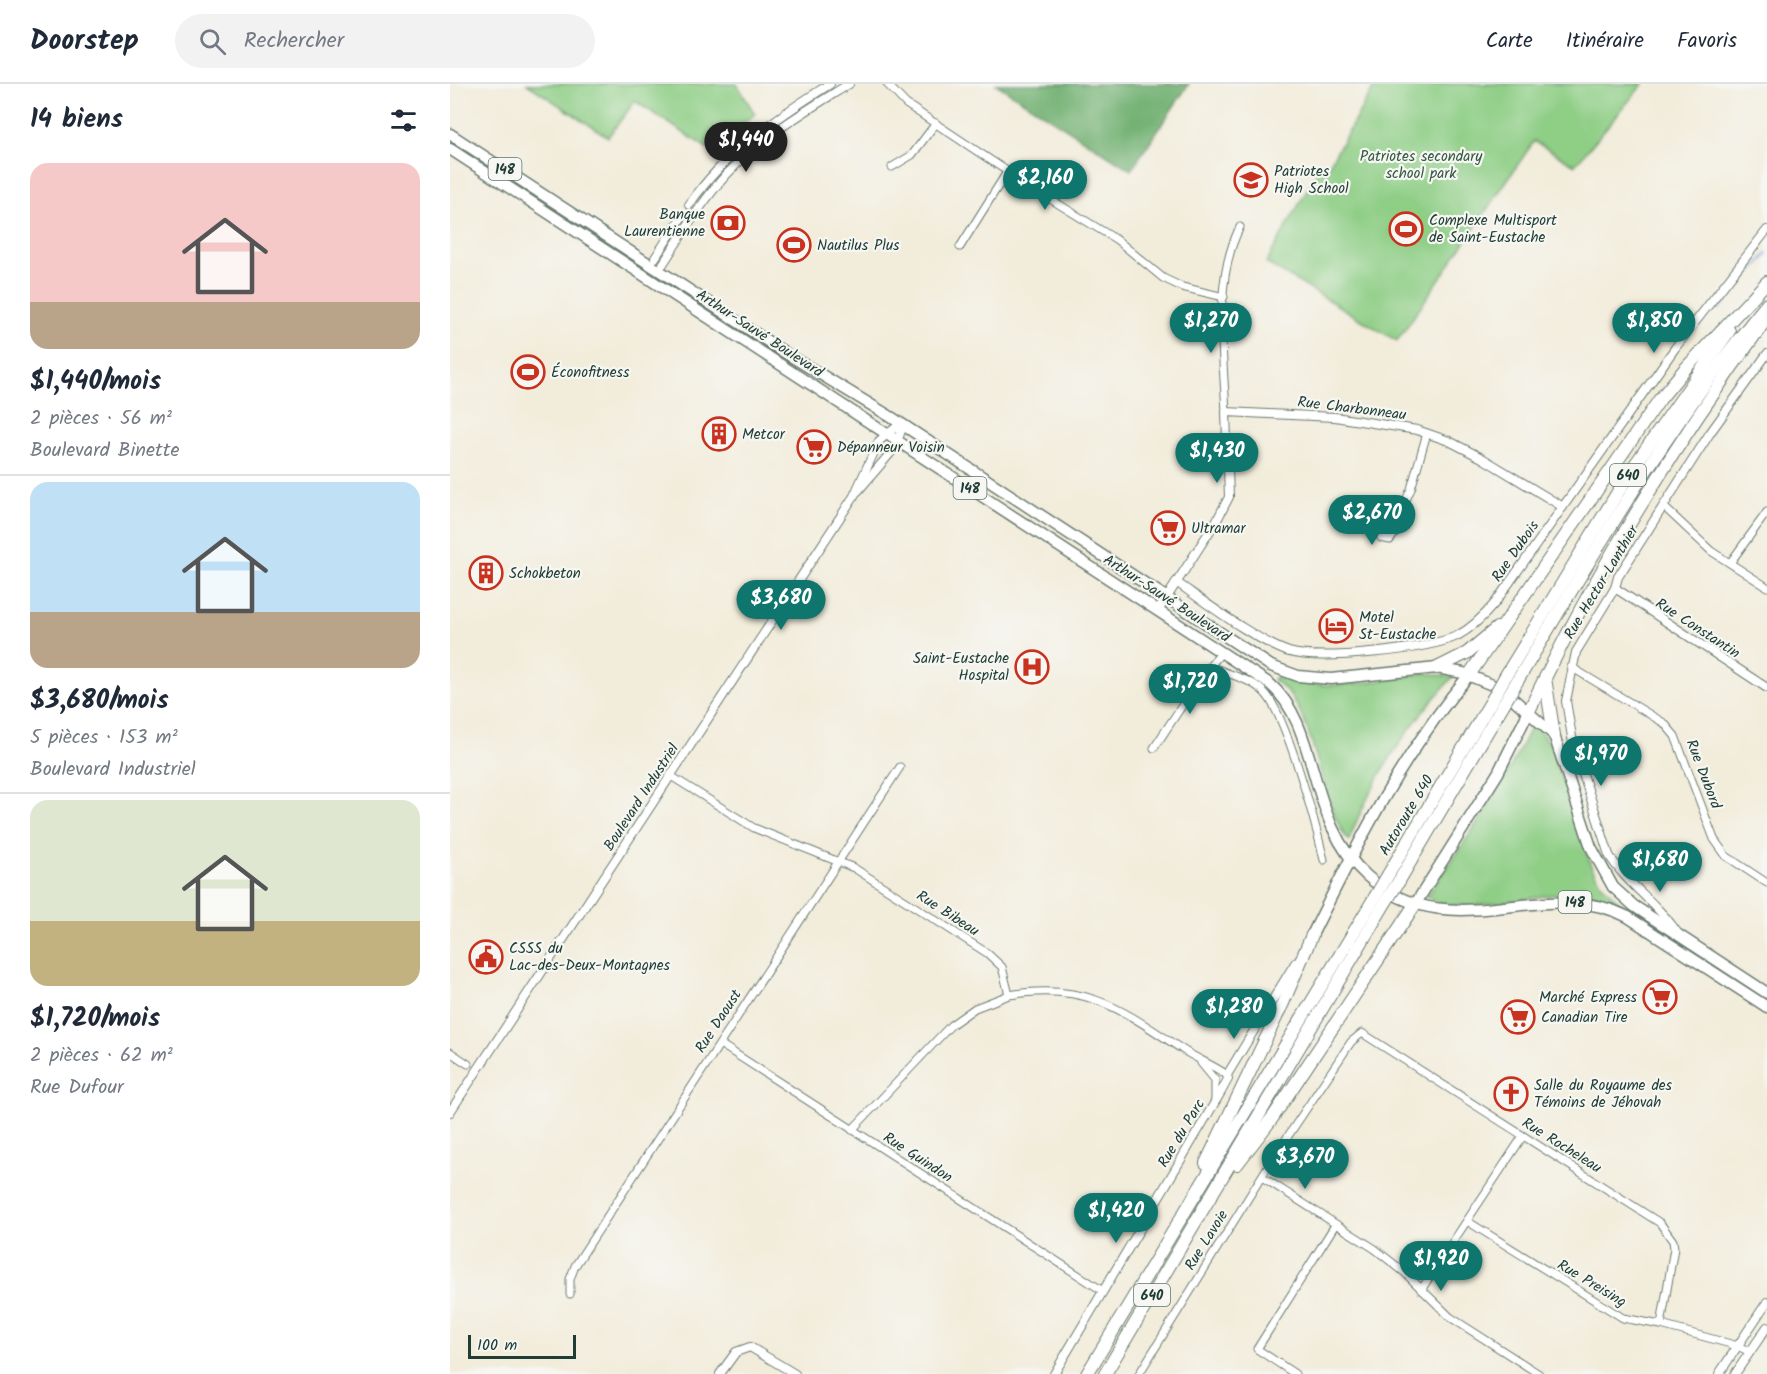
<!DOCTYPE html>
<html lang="fr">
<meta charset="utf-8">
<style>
body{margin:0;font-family:Kalam,sans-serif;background:#f2f2f3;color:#1f2937;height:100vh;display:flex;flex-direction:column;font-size:22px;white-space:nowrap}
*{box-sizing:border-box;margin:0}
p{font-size:20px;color:#747a83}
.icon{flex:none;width:33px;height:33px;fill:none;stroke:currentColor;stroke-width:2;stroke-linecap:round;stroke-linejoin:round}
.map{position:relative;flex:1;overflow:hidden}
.sheet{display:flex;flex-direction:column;background:#fff;width:450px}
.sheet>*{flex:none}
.scale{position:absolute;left:18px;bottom:15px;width:108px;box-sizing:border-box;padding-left:6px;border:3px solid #1f3d34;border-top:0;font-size:16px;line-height:21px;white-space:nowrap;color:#1f3d34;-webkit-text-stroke:4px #f6f6f2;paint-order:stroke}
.price{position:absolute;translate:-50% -51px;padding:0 14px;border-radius:21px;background:#0f766e;color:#fff;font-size:20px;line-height:39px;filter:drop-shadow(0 2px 3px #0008)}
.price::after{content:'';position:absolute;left:50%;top:36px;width:18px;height:14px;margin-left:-9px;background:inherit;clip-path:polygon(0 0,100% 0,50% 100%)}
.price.active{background:#222;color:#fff}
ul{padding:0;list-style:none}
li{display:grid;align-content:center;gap:12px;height:318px;padding:0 30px}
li+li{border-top:2px solid #e0e1e3}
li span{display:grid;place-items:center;height:186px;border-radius:18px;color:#555}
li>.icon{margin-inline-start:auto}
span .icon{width:108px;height:108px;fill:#fffc;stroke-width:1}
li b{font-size:26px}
h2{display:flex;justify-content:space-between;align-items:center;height:72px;padding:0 30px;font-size:26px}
header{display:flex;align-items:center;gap:36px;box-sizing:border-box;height:84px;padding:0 30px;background:#fff;border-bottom:2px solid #e0e1e3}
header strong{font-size:28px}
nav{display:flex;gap:33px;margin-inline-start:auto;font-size:21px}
.search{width:420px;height:54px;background:#f2f2f3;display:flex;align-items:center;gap:15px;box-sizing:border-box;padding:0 21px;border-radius:33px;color:#747a83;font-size:22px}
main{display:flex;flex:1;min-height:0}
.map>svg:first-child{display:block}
</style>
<header>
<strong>Doorstep</strong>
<div class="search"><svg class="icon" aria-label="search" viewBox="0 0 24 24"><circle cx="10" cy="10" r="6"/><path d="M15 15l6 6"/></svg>Rechercher</div>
<nav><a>Carte</a><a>Itinéraire</a><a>Favoris</a></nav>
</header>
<main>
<section class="sheet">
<h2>14 biens<svg class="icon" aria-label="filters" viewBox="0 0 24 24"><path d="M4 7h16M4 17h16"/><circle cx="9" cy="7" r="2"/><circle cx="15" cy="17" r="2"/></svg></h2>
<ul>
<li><span style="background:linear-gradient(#f6c9c9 75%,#b9a48a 0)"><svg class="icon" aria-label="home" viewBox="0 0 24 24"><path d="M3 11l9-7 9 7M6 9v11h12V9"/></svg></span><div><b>$1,440/mois</b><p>2 pièces · 56 m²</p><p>Boulevard Binette</p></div></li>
<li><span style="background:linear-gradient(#bfe0f5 70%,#b9a48a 0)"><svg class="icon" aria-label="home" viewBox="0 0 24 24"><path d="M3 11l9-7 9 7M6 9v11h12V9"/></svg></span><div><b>$3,680/mois</b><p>5 pièces · 153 m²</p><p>Boulevard Industriel</p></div></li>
<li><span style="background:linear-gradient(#dfe7d0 65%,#c2b280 0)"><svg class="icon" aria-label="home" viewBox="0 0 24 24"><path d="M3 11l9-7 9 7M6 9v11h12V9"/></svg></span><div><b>$1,720/mois</b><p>2 pièces · 62 m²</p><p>Rue Dufour</p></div></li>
</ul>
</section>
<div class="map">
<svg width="1317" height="1290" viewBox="0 0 1317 1290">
<rect width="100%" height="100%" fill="#f6f6f2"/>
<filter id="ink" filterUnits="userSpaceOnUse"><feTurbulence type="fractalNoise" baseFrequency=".0167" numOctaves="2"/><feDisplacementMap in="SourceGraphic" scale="12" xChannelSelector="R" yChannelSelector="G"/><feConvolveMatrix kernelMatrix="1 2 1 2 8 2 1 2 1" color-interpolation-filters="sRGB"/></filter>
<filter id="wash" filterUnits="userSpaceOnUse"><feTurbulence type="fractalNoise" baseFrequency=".008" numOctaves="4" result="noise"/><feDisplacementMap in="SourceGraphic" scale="24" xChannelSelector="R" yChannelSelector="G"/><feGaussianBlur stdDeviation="1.35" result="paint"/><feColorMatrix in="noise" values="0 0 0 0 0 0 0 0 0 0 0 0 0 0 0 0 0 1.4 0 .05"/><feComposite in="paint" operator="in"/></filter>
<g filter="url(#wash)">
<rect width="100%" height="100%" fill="#f2ecda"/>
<g fill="#8ece85" stroke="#56865c" stroke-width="1.5">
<path d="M77,0H287L305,30L275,54L263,68L185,17L158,53Z"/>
<path d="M926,0H1193L1125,81L1084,57L947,257L816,179L870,83L876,86Z"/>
<path d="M976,589L1003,593C956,644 924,692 899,756C893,752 891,744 887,737C867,698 863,619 823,596L826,592C876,610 925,597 976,589Z"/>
<path d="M1083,637L1101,662L1142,784L1151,799L1172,821C1153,815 1134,808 1113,810C1075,812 1011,833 976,813C1017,756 1055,701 1083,637Z"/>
</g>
<path fill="#72b172" stroke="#487753" stroke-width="1.5" d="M546,0H739L681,86Z"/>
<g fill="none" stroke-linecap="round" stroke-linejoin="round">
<path stroke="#709fd9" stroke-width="2" d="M1269,225L1317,170"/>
</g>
</g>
<g filter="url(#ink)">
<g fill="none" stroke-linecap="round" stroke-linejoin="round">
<g stroke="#697a6e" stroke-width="9">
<g id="minor">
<path d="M437,0L456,20L584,105L667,156L713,194L732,203L774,213"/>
<path d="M442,83L462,71L486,39"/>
<path d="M510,163L557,88"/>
<path d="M776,328C773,271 763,196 790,143"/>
<path d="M1213,422L1261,467L1317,503"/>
<path d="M950,429C938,427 931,433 927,445L931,454L940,456L951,441L950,429L961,405L977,349"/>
<path d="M1280,479L1317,428"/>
<path d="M761,582C778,591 800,594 814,608C836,629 866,742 874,776"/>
<path d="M1121,583L1214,639L1225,652L1264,755L1276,772L1317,799"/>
<path d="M704,664L753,590L772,568"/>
<path d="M221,692L304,744L404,784L537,869L552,883L559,911C637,898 671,925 733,966C747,975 763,981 777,991"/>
<path d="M270,960L653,1207"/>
<path d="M0,968L18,980"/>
<path d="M751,979L765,996V1016"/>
<path d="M402,1046L501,941L525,924L559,911"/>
<path d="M812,1093L925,1165L954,1188L1000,1233L1089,1290"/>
<path d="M1017,1137L1173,1234L1211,1241L1288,1262L1300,1268"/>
<path d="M971,1206L1073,1052"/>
<path d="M120,1210V1195L125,1182L450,683"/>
<path d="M689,1290L820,1079L901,958L912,949L1210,1139L1223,1157L1224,1164L1211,1241"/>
<path d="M845,1290L807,1265L885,1141"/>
</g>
</g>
<g stroke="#697a6e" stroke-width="10">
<g id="tertiary">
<path d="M239,121C276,67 326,34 380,0"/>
<path d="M205,174L231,134"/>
<path d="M213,180C233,149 252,117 277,90C312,52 356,27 399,0"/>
<path d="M408,407L444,365L453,342"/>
<path d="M726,498C755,518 808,558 839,568C871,577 976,566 1007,552C1022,544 1034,532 1045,519L1225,264L1317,146"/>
<path d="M1165,504L1317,604"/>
<path d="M708,527L767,436L779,413L776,328L885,333L967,346L999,357L1032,374L1113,423"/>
<path d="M1228,850C1209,820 1177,801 1159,771L1123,659L1116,617L1126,568L1165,504L1168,493L1260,349L1317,270"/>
<path d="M0,1028L404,412L429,357L450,340"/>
<path d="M270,1290L286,1268L300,1263L345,1290"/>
<path d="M604,1290L771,1008L778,995L777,991L845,879"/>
<path d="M1269,1290L1317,1218"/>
<path d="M1285,1290L1317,1243"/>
</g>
</g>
<g stroke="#697a6e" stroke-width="13">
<g id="primary">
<path d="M0,50L334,268L441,333L821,582L848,592L881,595L987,584L1013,589L1052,605L1104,651L1141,763L1163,803L1184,822L1317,909"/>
<path d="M0,65L820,600C871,644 856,738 917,792C1001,866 1092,789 1178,833L1317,923"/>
<path d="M966,819L1048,689L1079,627"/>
<path d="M862,851C907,760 953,669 1019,591"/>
</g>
</g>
<g stroke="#697a6e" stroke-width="14">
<g id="motorway">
<path d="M987,584L1017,569L1047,544"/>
<path d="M1019,591L1210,315L1234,286L1317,198"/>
<path d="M1055,593L1182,385L1279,247"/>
<path d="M1095,594L1104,651"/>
<path d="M1066,599C1144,469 1220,337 1317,220"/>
<path d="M1079,627C1145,487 1226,358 1317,234"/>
<path d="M938,791L1042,616"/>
<path d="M949,797L1053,621"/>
<path d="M756,1079L833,919L862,851"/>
<path d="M787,1080L823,1033L966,819"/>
<path d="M637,1290L925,813"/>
<path d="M655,1290L935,819"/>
</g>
</g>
<use href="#minor" stroke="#fff" stroke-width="7"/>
<use href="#tertiary" stroke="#fff" stroke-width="8"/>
<use href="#primary" stroke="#fff" stroke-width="10"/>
<use href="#motorway" stroke="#fff" stroke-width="12"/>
<g stroke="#697a6e" stroke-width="14" stroke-linecap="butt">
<g id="motorway-bridge">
<path d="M1042,616L1055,593"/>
<path d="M1053,621L1066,599"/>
<path d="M925,813L938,791"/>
<path d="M935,819L949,797"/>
</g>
</g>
<use href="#motorway-bridge" stroke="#fff" stroke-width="12"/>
</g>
</g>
<defs>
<g id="school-ring" transform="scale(1.725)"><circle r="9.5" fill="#f6f6f2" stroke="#c8321e" stroke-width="1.5"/><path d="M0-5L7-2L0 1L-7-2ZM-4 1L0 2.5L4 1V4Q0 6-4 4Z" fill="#c8321e"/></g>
<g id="bank-ring" transform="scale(1.725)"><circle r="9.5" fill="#f6f6f2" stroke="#c8321e" stroke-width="1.5"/><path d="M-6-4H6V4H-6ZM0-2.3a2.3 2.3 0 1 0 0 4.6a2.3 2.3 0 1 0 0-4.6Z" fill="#c8321e"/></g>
<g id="stadium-ring" transform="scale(1.725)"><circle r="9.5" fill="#f6f6f2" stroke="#c8321e" stroke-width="1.5"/><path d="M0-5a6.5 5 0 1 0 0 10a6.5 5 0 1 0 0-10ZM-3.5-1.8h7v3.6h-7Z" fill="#c8321e"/></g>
<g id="building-ring" transform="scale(1.725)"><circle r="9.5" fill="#f6f6f2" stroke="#c8321e" stroke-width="1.5"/><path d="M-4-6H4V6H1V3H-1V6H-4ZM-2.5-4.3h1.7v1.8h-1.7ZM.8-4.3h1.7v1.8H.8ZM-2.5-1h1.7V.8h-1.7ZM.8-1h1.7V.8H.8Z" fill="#c8321e"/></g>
<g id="supermarket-ring" transform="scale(1.725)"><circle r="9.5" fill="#f6f6f2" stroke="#c8321e" stroke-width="1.5"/><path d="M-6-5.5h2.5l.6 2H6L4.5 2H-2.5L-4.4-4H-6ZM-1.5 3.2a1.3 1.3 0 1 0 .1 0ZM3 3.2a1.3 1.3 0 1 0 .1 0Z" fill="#c8321e"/></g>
<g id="hotel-ring" transform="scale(1.725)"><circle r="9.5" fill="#f6f6f2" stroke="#c8321e" stroke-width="1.5"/><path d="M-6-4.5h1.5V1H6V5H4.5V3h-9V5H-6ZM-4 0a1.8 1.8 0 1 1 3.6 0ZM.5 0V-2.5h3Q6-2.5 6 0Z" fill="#c8321e"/></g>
<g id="hospital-ring" transform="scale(1.725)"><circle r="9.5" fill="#f6f6f2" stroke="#c8321e" stroke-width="1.5"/><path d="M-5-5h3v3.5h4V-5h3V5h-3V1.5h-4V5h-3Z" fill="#c8321e"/></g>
<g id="civic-ring" transform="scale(1.725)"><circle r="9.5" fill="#f6f6f2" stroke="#c8321e" stroke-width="1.5"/><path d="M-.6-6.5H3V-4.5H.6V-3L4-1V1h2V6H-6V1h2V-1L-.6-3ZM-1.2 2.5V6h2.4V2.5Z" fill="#c8321e"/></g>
<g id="church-ring" transform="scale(1.725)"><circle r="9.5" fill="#f6f6f2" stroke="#c8321e" stroke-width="1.5"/><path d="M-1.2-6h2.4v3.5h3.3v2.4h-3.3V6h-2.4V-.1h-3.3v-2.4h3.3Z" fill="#c8321e"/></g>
</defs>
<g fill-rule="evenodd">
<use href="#school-ring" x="801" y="96"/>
<use href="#bank-ring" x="278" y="139"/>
<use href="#stadium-ring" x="956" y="145"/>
<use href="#stadium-ring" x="344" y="161"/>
<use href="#stadium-ring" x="78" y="288"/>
<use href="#building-ring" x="269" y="350"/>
<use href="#supermarket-ring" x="364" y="363"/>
<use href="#supermarket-ring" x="718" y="444"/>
<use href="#building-ring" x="36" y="489"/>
<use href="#hotel-ring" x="886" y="542"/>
<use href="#hospital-ring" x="582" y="583"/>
<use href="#civic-ring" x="36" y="873"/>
<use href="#supermarket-ring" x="1210" y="913"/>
<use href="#supermarket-ring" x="1068" y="933"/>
<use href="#church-ring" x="1061" y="1010"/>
</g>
<g text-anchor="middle" stroke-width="4.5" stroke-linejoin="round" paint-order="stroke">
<g fill="#f6f6f2" stroke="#60746d" stroke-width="1.5">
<rect x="38.5" y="74" width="33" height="22" rx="4.5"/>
<rect x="1160" y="380" width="36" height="22" rx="4.5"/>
<rect x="503.5" y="393" width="33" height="22" rx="4.5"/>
<rect x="1108.5" y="807" width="33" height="22" rx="4.5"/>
<rect x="684" y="1200" width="36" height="22" rx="4.5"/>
</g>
<g font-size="14" font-weight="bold" fill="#1f3d34">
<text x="55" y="90">148</text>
<text x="1178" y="396">640</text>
<text x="520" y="409">148</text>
<text x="1125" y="823">148</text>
<text x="702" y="1216">640</text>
</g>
<g font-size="15" fill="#355a44" stroke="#f6f6f2">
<text x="971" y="77">Patriotes secondary<tspan x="971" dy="17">school park</tspan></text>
</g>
<g font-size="15" fill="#1f3d34" stroke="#f6f6f2" text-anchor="start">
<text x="824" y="92">Patriotes<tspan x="824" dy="17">High School</tspan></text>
<text x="255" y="135" text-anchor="end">Banque<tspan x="255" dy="17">Laurentienne</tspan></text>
<text x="979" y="141">Complexe Multisport<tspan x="979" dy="17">de Saint-Eustache</tspan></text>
<text x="367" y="166">Nautilus Plus</text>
<text x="101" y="293">Éconofitness</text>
<text x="292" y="355">Metcor</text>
<text x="387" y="368">Dépanneur Voisin</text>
<text x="741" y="449">Ultramar</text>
<text x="59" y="494">Schokbeton</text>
<text x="909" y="538">Motel<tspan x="909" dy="17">St-Eustache</tspan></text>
<text x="559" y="579" text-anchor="end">Saint-Eustache<tspan x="559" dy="17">Hospital</tspan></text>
<text x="59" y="869">CSSS du<tspan x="59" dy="17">Lac-des-Deux-Montagnes</tspan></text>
<text x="1187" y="918" text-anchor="end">Marché Express</text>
<text x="1091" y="938">Canadian Tire</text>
<text x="1084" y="1006">Salle du Royaume des<tspan x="1084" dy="17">Témoins de Jéhovah</tspan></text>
</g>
<g font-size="15" fill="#1f3d34" stroke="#f6f6f2">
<text transform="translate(310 249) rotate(33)" y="5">Arthur-Sauvé Boulevard</text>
<text transform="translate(902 324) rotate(7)" y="5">Rue Charbonneau</text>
<text transform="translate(1065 467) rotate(-55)" y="5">Rue Dubois</text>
<text transform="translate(1151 498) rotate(-59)" y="5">Rue Hector-Lanthier</text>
<text transform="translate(717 514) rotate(33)" y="5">Arthur-Sauvé Boulevard</text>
<text transform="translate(1248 544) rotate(33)" y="5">Rue Constantin</text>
<text transform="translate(1254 690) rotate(69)" y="5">Rue Dubord</text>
<text transform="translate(191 713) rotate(-57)" y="5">Boulevard Industriel</text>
<text transform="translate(956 731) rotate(-59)" y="5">Autoroute 640</text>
<text transform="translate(498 829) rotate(33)" y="5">Rue Bibeau</text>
<text transform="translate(268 937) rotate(-57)" y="5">Rue Daoust</text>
<text transform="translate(731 1049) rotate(-59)" y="5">Rue du Parc</text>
<text transform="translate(1112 1061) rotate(32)" y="5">Rue Rocheleau</text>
<text transform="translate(468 1073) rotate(33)" y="5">Rue Guindon</text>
<text transform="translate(756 1156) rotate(-58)" y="5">Rue Lavoie</text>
<text transform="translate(1142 1199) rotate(31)" y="5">Rue Preising</text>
</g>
</g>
</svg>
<div class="scale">100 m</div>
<b class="price active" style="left:296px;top:89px">$1,440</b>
<b class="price" style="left:595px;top:127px">$2,160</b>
<b class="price" style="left:761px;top:270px">$1,270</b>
<b class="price" style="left:1204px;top:270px">$1,850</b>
<b class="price" style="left:767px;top:400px">$1,430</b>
<b class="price" style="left:922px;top:462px">$2,670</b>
<b class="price" style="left:331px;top:547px">$3,680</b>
<b class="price" style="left:740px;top:631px">$1,720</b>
<b class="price" style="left:1151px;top:703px">$1,970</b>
<b class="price" style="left:1210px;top:809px">$1,680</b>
<b class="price" style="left:784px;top:956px">$1,280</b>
<b class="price" style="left:855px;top:1106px">$3,670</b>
<b class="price" style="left:666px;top:1160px">$1,420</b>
<b class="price" style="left:991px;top:1208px">$1,920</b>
</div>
</main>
